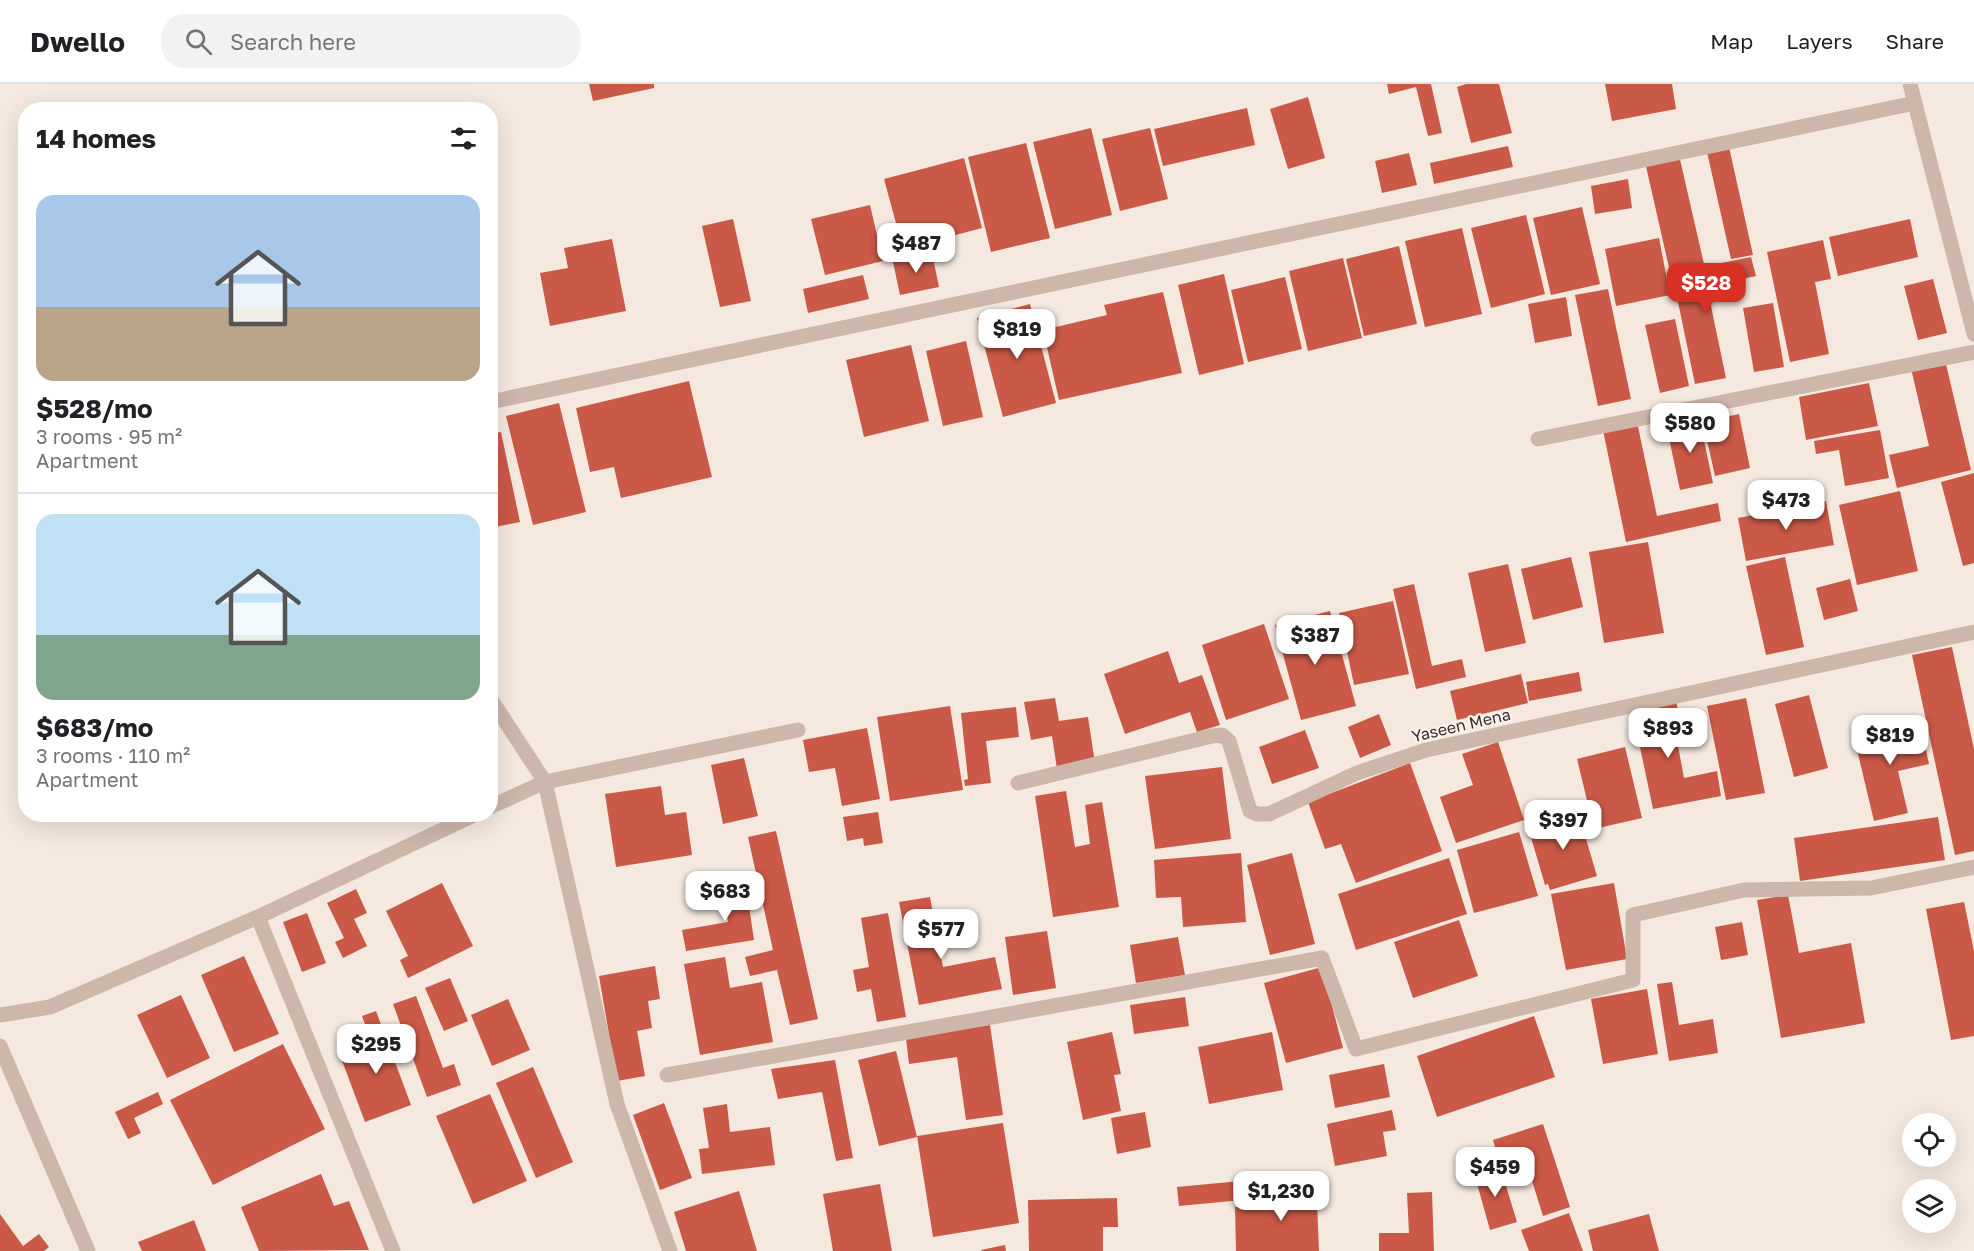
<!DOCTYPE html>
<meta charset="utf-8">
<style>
body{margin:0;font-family:"Golos Text",sans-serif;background:#f2f2f2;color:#202124;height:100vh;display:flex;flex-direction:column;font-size:22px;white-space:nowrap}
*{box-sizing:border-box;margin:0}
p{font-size:20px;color:#757577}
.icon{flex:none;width:33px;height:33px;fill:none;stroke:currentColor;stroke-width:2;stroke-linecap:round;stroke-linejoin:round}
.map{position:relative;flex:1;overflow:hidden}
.panel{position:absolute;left:18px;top:18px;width:480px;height:720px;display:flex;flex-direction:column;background:#fff;border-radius:24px;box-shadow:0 6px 24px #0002}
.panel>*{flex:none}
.controls{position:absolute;left:1902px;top:1029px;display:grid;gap:12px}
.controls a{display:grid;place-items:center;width:54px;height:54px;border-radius:50%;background:#fff;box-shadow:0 6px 24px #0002;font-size:30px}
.price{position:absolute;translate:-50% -51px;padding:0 14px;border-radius:12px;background:#fff;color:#222;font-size:20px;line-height:39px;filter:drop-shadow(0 2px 3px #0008)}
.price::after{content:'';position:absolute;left:50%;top:36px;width:18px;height:14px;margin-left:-9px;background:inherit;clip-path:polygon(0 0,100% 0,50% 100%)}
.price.selected{background:#d93025;color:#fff}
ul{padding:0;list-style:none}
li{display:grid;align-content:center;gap:12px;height:318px;padding:0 18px}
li+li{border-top:2px solid #e0e0e0}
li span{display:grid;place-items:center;height:186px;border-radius:18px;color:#555}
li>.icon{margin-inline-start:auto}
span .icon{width:108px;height:108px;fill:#fffc;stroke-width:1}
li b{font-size:26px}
h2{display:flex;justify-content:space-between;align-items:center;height:72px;padding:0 18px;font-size:26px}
header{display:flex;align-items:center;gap:36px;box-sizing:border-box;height:84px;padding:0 30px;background:#fff;border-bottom:2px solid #e0e0e0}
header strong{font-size:28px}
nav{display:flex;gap:33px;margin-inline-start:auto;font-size:21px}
.search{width:420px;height:54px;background:#f2f2f2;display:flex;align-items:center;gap:15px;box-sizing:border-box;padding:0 21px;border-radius:24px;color:#757577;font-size:22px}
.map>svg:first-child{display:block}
</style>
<header>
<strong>Dwello</strong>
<div class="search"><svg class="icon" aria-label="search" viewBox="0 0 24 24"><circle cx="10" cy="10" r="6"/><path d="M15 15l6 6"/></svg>Search here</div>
<nav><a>Map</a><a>Layers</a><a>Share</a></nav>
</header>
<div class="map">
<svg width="1974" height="1167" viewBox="0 0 1974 1167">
<rect width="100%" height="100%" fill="#f4e8df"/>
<g fill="#ca5947">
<path d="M589,0H654V4L593,17Z"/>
<path d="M1387,0H1431L1442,49L1428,52L1416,3L1389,10Z"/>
<path d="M1466,0H1499L1512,49L1471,59L1457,3Z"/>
<path d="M1605,0H1672L1676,25L1612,37Z"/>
<path d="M1308,13L1325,74L1288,85L1270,25Z"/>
<path d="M1247,24L1255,61L1163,82L1154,45Z"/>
<path d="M1091,44L1112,131L1055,145L1033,58Z"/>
<path d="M1150,44L1168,115L1120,127L1102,55Z"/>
<path d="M1026,59L1050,154L991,168L968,73Z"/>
<path d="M1508,62L1513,83L1434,100L1430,79Z"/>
<path d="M1729,63L1753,171L1731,175L1707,68Z"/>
<path d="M1409,69L1417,101L1382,109L1375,77Z"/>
<path d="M1679,71L1704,180L1670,188L1645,78Z"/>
<path d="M964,74L982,144L903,165L884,95Z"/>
<path d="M1628,95L1632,124L1595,130L1591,102Z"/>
<path d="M870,121L883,177L825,191L811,135Z"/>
<path d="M1582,123L1600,200L1551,211L1533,134Z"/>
<path d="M1526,131L1545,210L1491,224L1471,144Z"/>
<path d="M733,135L751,217L720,223L702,142Z"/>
<path d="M1910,135L1918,173L1838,192L1829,153Z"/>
<path d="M1462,144L1482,230L1425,243L1405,157Z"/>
<path d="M1659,154L1670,211L1616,222L1605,165Z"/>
<path d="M612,155L626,227L550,242L540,189L568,184L564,164Z"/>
<path d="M1823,156L1831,195L1815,198L1829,270L1790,278L1767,168Z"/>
<path d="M1399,162L1417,240L1364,252L1346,175Z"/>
<path d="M932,169L939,203L900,211L893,178Z"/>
<path d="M1751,173L1756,192L1707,203L1726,294L1695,300L1672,189Z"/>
<path d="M1343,174L1362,254L1308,267L1289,187Z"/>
<path d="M1224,190L1244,280L1199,291L1178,201Z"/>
<path d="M863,191L869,215L808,229L803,205Z"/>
<path d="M1285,193L1302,265L1248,278L1231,206Z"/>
<path d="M1933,195L1947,249L1918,256L1904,202Z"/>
<path d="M1608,205L1631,315L1598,322L1575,211Z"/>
<path d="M1163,208L1182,289L1059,316L1043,246L1107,231L1104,221Z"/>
<path d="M1566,213L1572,252L1535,259L1528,220Z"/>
<path d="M1773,219L1784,283L1754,288L1743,224Z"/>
<path d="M1030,220L1056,319L1003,333L977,234Z"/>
<path d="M1675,235L1689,302L1660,309L1645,241Z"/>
<path d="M966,257L983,333L943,342L926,267Z"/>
<path d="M911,261L929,337L864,353L846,276Z"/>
<path d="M1945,276L1971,386L1897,404L1889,371L1929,362L1911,284Z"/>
<path d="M689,297L712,393L621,414L614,383L590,388L576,324Z"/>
<path d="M1869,299L1878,342L1806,356L1799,313Z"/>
<path d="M559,319L586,428L533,441L506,332Z"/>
<path d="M1739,330L1750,384L1715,392L1703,338Z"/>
<path d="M1699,333L1713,399L1680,406L1666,340Z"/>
<path d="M1637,338L1657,432L1718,419L1721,437L1626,458L1603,346Z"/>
<path d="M1880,346L1889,394L1845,402L1839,366L1816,370L1814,357Z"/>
<path d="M501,348L520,438L490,444V350Z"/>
<path d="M1974,389V479L1963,482L1941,398Z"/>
<path d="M1900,407L1918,487L1857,501L1839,421Z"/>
<path d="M1826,417L1834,461L1746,477L1738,434Z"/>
<path d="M1648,458L1664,549L1604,559L1589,468Z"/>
<path d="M1571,473L1583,523L1533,536L1521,485Z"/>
<path d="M1785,473L1804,563L1766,571L1746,482Z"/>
<path d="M1508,480L1526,559L1485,568L1468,489Z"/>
<path d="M1850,495L1858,527L1824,536L1816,504Z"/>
<path d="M1414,500L1432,582L1462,575L1466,593L1416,605L1393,505Z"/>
<path d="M1393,517L1409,590L1354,601L1339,529Z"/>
<path d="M1330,527L1356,622L1301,636L1275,541Z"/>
<path d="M1264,540L1289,615L1226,636L1202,561Z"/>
<path d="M1952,563L1974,665V767L1955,771L1912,571Z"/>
<path d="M1168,567L1179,599L1202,591L1220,641L1197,648L1190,628L1125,650L1104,590Z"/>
<path d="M1579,588L1582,607L1529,617L1526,598Z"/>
<path d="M1521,590L1528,619L1457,636L1450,607Z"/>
<path d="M1809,611L1828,684L1794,693L1775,620Z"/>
<path d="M1055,614L1059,637L1088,633L1095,679L1057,685L1052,652L1031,656L1024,618Z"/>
<path d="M1746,614L1765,709L1726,716L1707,622Z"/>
<path d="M1676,615L1679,633L1673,635L1684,694L1717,687L1721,712L1653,725L1632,625Z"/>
<path d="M950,622L963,706L890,717L877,633Z"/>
<path d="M1016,623L1019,653L986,657L991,699L965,702L964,696L968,695L961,629Z"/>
<path d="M1379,630L1391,661L1360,674L1348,643Z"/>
<path d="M1920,638L1929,680L1898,687L1908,729L1874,737L1854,653Z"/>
<path d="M867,644L880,715L842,722L835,684L809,688L803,656Z"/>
<path d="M1305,646L1319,684L1272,700L1259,663Z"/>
<path d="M1498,658L1524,736L1456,759L1440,713L1473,701L1462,670Z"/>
<path d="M1625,663L1642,734L1594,745L1577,675Z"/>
<path d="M744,674L758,732L723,740L711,681Z"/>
<path d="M1410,679L1442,767L1356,799L1341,760L1325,765L1308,718Z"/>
<path d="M1222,683L1231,755L1155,765L1145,692Z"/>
<path d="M661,702L665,731L686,728L692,771L616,783L605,710Z"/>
<path d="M1066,707L1075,763L1090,760L1085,721L1102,718L1119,823L1053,833L1035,712Z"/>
<path d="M878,728L883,759L864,762L863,754L847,757L843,733Z"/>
<path d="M1578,728L1597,792L1550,806L1548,800L1545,801L1528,743Z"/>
<path d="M1938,733L1945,776L1800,797L1794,754Z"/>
<path d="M776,747L818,935L790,941L777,886L750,892L745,873L773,866L748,753Z"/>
<path d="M1519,748L1538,812L1474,829L1457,766Z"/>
<path d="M1241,769L1246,838L1183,843L1181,813L1156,814L1154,776Z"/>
<path d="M1292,769L1315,860L1270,871L1247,781Z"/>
<path d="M1449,774L1467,830L1356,866L1338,810Z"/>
<path d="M745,795L754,856L686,867L682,846L728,838L722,799Z"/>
<path d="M442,799L473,862L408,894L400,876L408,872L386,827Z"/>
<path d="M1614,799L1627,875L1566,886L1551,810Z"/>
<path d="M356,805L367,829L354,835L367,862L343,874L335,858L344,854L327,819Z"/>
<path d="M1788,811L1799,869L1851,859L1865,939L1781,954L1757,816Z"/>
<path d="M930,813L943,883L995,873L1002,905L919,921L899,818Z"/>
<path d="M1964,818L1974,867V952L1951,956L1926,825Z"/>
<path d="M307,829L326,879L302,888L283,838Z"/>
<path d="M888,829L906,933L877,938L871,905L857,908L853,886L869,883L861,834Z"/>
<path d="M1459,836L1478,892L1413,914L1394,858Z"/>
<path d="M1742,838L1748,871L1721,876L1715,843Z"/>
<path d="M1047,847L1056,904L1013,911L1005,853Z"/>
<path d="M1178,853L1185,891L1136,899L1130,861Z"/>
<path d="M244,872L279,950L234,968L201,891Z"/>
<path d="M725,873L730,904L762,898L773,958L700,971L684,880Z"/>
<path d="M655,882L660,915L648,917L652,944L637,947L645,992L617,997L599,892Z"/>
<path d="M1322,883L1343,964L1286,979L1264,899Z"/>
<path d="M450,894L468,937L444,947L425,904Z"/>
<path d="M1672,898L1679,941L1713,935L1718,969L1669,977L1657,900Z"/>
<path d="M1647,905L1658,970L1603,980L1591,915Z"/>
<path d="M181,911L210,974L167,994L137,931Z"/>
<path d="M416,912L443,984L454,980L461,1001L427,1013L393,920Z"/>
<path d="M1185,913L1189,942L1134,950L1130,921Z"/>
<path d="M508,915L530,966L492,982L471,931Z"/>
<path d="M376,927L411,1021L365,1038L341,974L373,962L362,932Z"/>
<path d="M1534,932L1555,993L1437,1033L1417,972Z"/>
<path d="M990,941L1003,1031L966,1036L957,973L909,980L906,954Z"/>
<path d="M1112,948L1121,990L1114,991L1121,1027L1083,1036L1067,958Z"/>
<path d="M1272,948L1283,1006L1209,1020L1198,963Z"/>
<path d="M283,960L325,1045L213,1101L170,1016Z"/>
<path d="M896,967L917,1053L879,1062L858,976Z"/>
<path d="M835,976L853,1074L836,1077L822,1008L778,1015L771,985Z"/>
<path d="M1384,980L1390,1013L1335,1024L1329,991Z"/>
<path d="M533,983L573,1078L536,1094L496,999Z"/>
<path d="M158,1008L163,1020L134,1034L141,1049L128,1055L115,1028Z"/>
<path d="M490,1010L527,1097L473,1120L436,1032Z"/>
<path d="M664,1019L692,1094L660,1106L633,1031Z"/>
<path d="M727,1020L730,1048L770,1043L775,1081L702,1090L699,1065L709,1064L703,1024Z"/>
<path d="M1392,1026L1396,1046L1383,1048L1387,1072L1335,1082L1327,1040Z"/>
<path d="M1145,1028L1151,1063L1117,1070L1111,1034Z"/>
<path d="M1003,1039L1019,1139L933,1153L917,1052Z"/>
<path d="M1543,1040L1570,1123L1543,1132L1523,1068L1499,1076L1493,1056Z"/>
<path d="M1500,1082L1517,1138L1490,1146L1474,1089Z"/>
<path d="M321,1090L334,1122L349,1117L369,1166L259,1167L241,1123Z"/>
<path d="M1316,1095L1319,1167H1236L1235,1123L1283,1121L1282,1097Z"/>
<path d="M1240,1097L1242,1116L1179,1122L1177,1103Z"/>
<path d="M880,1100L892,1167H833L823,1110Z"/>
<path d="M739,1107L757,1167H686L674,1128Z"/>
<path d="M1432,1108L1434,1167H1379V1149H1409L1407,1109Z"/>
<path d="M1117,1114L1118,1143H1103V1167H1029L1028,1116Z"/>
<path d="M1569,1129L1583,1167H1529L1521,1146Z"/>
<path d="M0,1130L23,1162L39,1150L49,1163L44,1167H0Z"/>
<path d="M1649,1130L1659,1167H1593L1588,1146Z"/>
<path d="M194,1136L206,1167H142L138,1158Z"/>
<path d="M1005,1161L1006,1167H982L981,1166Z"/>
</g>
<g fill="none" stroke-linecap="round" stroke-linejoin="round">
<g stroke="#cdb6aa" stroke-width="15">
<path d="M1910,0L1974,250"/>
<path d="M490,318L1915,19"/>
<path d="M1538,355L1974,268"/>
<path d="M490,614L545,698L617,1020L670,1167"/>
<path d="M1018,699L1212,652L1222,651L1229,657L1250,727L1257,730H1269L1357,689L1426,666L1974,548"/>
<path d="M490,723L545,698L798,646"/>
<path d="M258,833L393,1167"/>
<path d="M0,931L50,923L258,833L476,730"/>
<path d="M0,962L88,1167"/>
<path d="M667,991L1322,874L1356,965L1633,896V831L1744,806L1871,804L1974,783"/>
</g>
</g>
<g text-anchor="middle" stroke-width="4.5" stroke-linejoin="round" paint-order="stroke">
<g font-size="16" fill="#3a2d2a" stroke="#fbf3ec">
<text transform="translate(1461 641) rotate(-13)" y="6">Yaseen Mena</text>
</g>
</g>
</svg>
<div class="controls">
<a><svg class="icon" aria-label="locate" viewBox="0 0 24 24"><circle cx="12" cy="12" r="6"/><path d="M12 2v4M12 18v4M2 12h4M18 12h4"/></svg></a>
<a><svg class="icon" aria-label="layers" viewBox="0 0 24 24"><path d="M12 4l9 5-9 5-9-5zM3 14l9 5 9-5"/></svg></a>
</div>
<b class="price" style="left:916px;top:190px">$487</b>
<b class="price selected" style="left:1706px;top:230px">$528</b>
<b class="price" style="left:1017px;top:276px">$819</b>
<b class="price" style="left:1690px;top:370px">$580</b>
<b class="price" style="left:1786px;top:447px">$473</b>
<b class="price" style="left:1315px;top:582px">$387</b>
<b class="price" style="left:1668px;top:675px">$893</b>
<b class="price" style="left:1890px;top:682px">$819</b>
<b class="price" style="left:1563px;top:767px">$397</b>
<b class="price" style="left:725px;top:838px">$683</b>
<b class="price" style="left:941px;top:876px">$577</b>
<b class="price" style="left:376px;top:991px">$295</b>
<b class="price" style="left:1495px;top:1114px">$459</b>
<b class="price" style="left:1281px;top:1138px">$1,230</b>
<section class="panel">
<h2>14 homes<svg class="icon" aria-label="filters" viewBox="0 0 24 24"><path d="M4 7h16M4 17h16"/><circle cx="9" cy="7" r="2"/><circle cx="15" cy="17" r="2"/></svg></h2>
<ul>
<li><span style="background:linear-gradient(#a9c7e8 60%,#b9a48a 0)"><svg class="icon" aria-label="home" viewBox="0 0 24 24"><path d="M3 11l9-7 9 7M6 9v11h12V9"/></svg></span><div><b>$528/mo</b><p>3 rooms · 95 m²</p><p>Apartment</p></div></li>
<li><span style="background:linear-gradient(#bfe0f5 65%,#7fa58c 0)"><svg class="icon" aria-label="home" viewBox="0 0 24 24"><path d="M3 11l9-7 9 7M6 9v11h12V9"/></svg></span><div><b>$683/mo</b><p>3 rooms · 110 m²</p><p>Apartment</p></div></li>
</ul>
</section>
</div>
